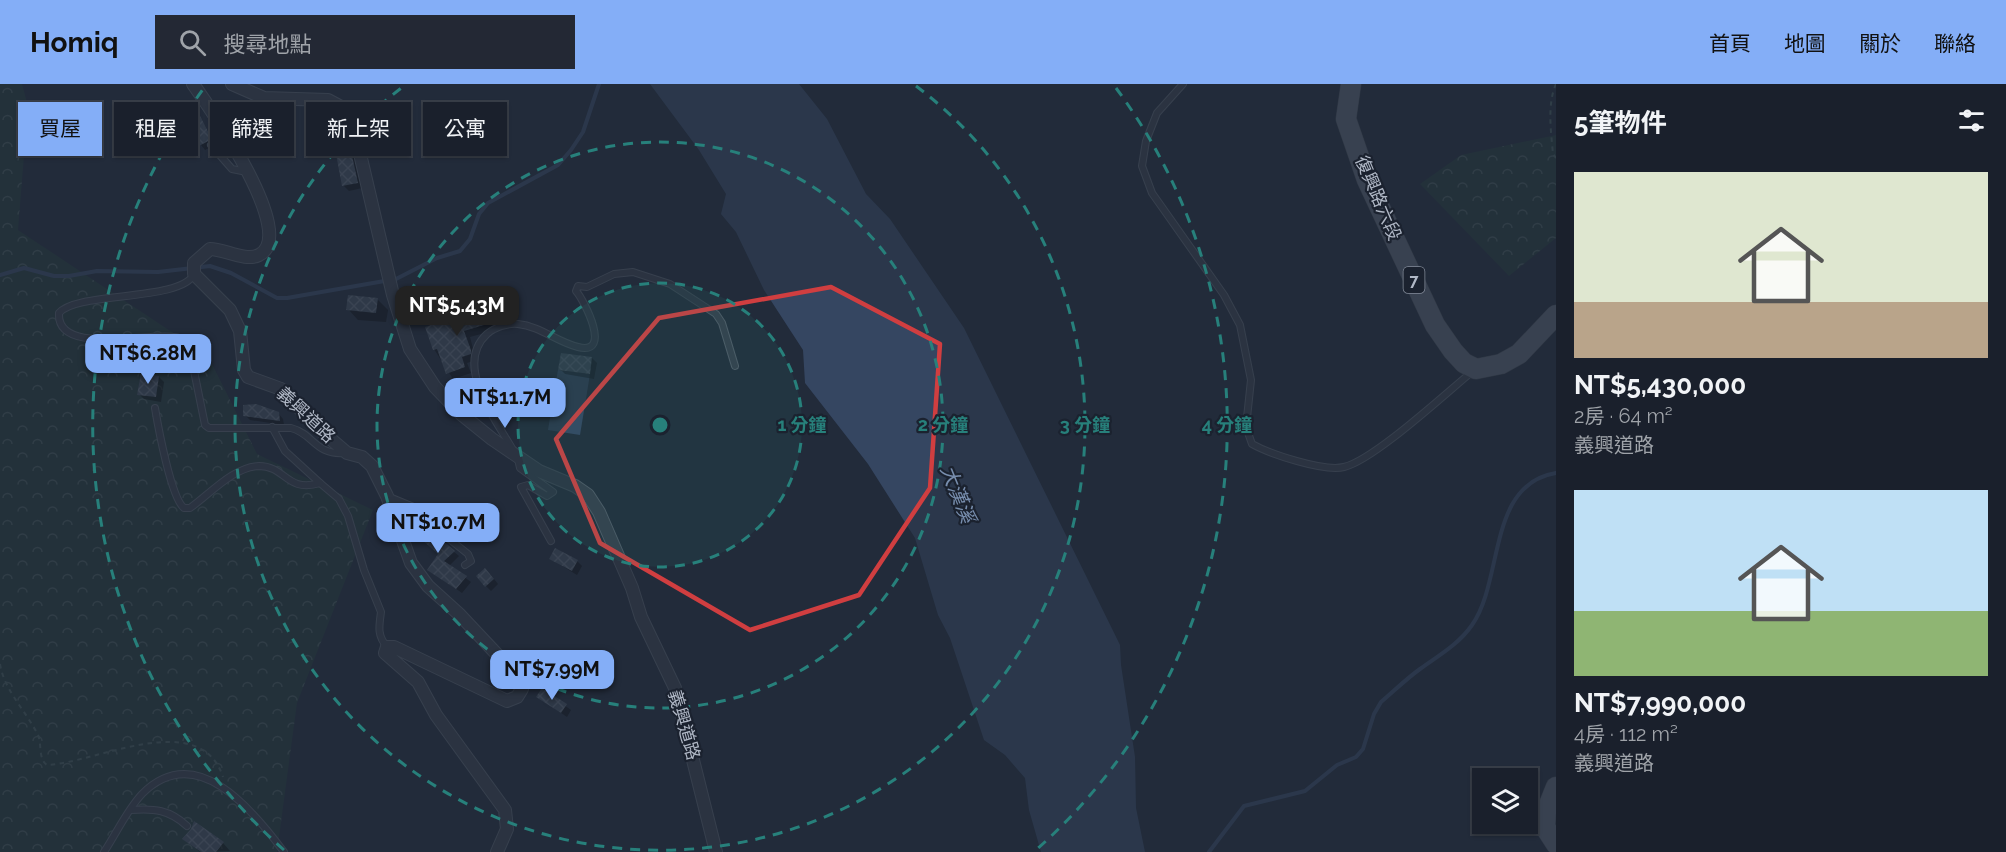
<!DOCTYPE html>
<html lang="zh-TW">
<meta charset="utf-8">
<style>
body{margin:0;font-family:Raleway,"Noto Sans TC",sans-serif;background:#232834;color:#f1f3f6;height:100vh;display:flex;flex-direction:column;font-size:22px;white-space:nowrap}
*{box-sizing:border-box;margin:0}
p{font-size:20px;color:#9fa3a9}
.icon{flex:none;width:33px;height:33px;fill:none;stroke:currentColor;stroke-width:2;stroke-linecap:round;stroke-linejoin:round}
.map{position:relative;flex:1;overflow:hidden}
.side{display:flex;flex-direction:column;background:#1a202c;width:450px}
.side>*{flex:none}
.hud{position:absolute;left:18px;top:18px;width:570px;height:54px;display:flex;gap:12px}
.controls{position:absolute;left:1472px;top:684px;display:grid;gap:12px}
.controls a{display:grid;place-items:center;width:66px;height:66px;border-radius:0px;background:#1a202c;box-shadow:0 2px 4px #0004,0 0 0 2px #383e48;font-size:30px}
.price{position:absolute;translate:-50% -51px;padding:0 14px;border-radius:12px;background:#84aef7;color:#111;font-size:20px;line-height:39px;filter:drop-shadow(0 2px 3px #0008)}
.price::after{content:'';position:absolute;left:50%;top:36px;width:18px;height:14px;margin-left:-9px;background:inherit;clip-path:polygon(0 0,100% 0,50% 100%)}
.price.on{background:#222;color:#fff}
ul{padding:0;list-style:none}
li{display:grid;align-content:center;gap:12px;height:318px;padding:0 18px}
li span{display:grid;place-items:center;height:186px;border-radius:0px;color:#555}
li>.icon{margin-inline-start:auto}
span .icon{width:108px;height:108px;fill:#fffc;stroke-width:1}
li b{font-size:26px}
h2{display:flex;justify-content:space-between;align-items:center;height:72px;padding:0 18px;font-size:26px}
.pill{padding:0 21px;border-radius:0px;background:#1a202c;box-shadow:0 2px 4px #0004,0 0 0 2px #383e48;font-size:21px;line-height:54px}
.pill.on{background:#84aef7;color:#111}
header{display:flex;align-items:center;gap:36px;box-sizing:border-box;height:84px;padding:0 30px;background:#84aef7;color:#111}
header strong{font-size:28px}
nav{display:flex;gap:33px;margin-inline-start:auto;font-size:21px}
.search{width:420px;height:54px;background:#232834;display:flex;align-items:center;gap:15px;box-sizing:border-box;padding:0 21px;border-radius:0px;color:#9fa3a9;font-size:22px}
main{display:flex;flex:1;min-height:0}
.map>svg:first-child{display:block}
</style>
<header>
<strong>Homiq</strong>
<div class="search"><svg class="icon" aria-label="search" viewBox="0 0 24 24"><circle cx="10" cy="10" r="6"/><path d="M15 15l6 6"/></svg>搜尋地點</div>
<nav><a>首頁</a><a>地圖</a><a>關於</a><a>聯絡</a></nav>
</header>
<main>
<div class="map">
<svg width="1556" height="768" viewBox="0 0 1556 768">
<defs>
<pattern id="forest-crowns" width="20" height="18" patternUnits="userSpaceOnUse" patternTransform="scale(1.5)"><rect width="20" height="18" fill="#24383b"/><path d="M2 6a3 3 0 1 1 6 0M12 15a3 3 0 1 1 6 0" fill="none" stroke="#415356"/></pattern>
<pattern id="building-cross-hatch" width="8" height="8" patternUnits="userSpaceOnUse" patternTransform="scale(1.5)"><rect width="8" height="8" fill="#3e4959"/><path d="M0 0l8 8M0 8l8-8" fill="none" stroke="#57616f"/></pattern>
</defs>
<rect width="100%" height="100%" fill="#222b3a"/>
<g fill="url(#forest-crowns)">
<path d="M0,0H22L28,22L18,146L208,272L257,370L373,426L297,619L277,768H0Z"/>
<path d="M1556,51V154L1509,192L1420,100L1461,71Z"/>
</g>
<g fill="#354661">
<path d="M650,0H799L827,35L866,110L890,135L964,244L1120,561L1121,581L1135,673L1136,724L1145,768H1041L1029,726L1025,694L1005,671L984,656L950,554L938,531L915,454L868,380L805,299L803,266L764,206L736,148L721,130L726,110L699,66Z"/>
<path d="M558,286L590,290L580,351L548,346Z"/>
</g>
<g fill="#0007">
<path d="M199,32L216,60L205,66L198,57L193,59L188,54Z"/>
<path d="M350,68L355,73L362,104L349,107L344,102Z"/>
<path d="M377,215L388,226L386,238L358,236L348,225Z"/>
<path d="M491,226L498,232L499,245L470,253L476,276L467,279L471,289L453,295L434,265Z"/>
<path d="M592,274L597,279L594,295L565,290L560,285Z"/>
<path d="M159,293L164,298L161,318L144,315L139,310Z"/>
<path d="M278,329L283,335L284,341L250,336L245,331Z"/>
<path d="M424,434L438,455L459,472L449,482L471,498L462,509L429,486L440,470Z"/>
<path d="M551,475L577,477L582,482L577,491Z"/>
<path d="M490,490L498,500L491,507L486,502Z"/>
<path d="M543,606L571,626L567,633L538,613Z"/>
<path d="M184,755L223,759L230,767L200,768Z"/>
</g>
<g fill="none" stroke-linecap="round" stroke-linejoin="round">
<g stroke="#354661" stroke-width="4">
<path d="M0,191L24,184L54,192H69L97,187L158,188L210,182L231,189L277,214H287L396,195L437,174L460,167L470,155L479,130L488,119L558,81L571,66L583,48L599,0"/>
<path d="M1209,768L1244,722L1305,707L1337,681L1356,673L1363,665L1374,630L1381,618C1394,607 1406,595 1420,585C1438,572 1459,560 1472,541C1504,496 1487,400 1556,389"/>
</g>
</g>
<g fill="url(#building-cross-hatch)">
<path d="M199,30L212,55L199,62L194,52L187,55L180,41Z"/>
<path d="M351,67L358,99L342,102L336,70Z"/>
<path d="M348,211L378,214L376,229L346,226Z"/>
<path d="M492,224L494,238L464,247L471,266V270L462,273L465,283L446,290L437,265L433,266L425,243L470,228L469,225Z"/>
<path d="M561,269L592,273L590,290L558,286Z"/>
<path d="M141,289L159,292L156,313L137,311Z"/>
<path d="M256,320L279,328L280,337L243,332V321Z"/>
<path d="M420,431L424,433L435,450L455,467L444,477L467,492L456,505L427,486L438,470L421,455L410,437Z"/>
<path d="M555,464L578,476L572,487L549,475Z"/>
<path d="M485,484L494,495L485,503L476,492Z"/>
<path d="M542,604L567,620L561,629L536,613Z"/>
<path d="M194,737L224,758L216,768H201L182,755L191,745Z"/>
</g>
<g fill="none" stroke-linecap="round" stroke-linejoin="round">
<g stroke="#505865" stroke-width="8">
<g id="lane">
<path d="M1183,0L1157,29L1146,57L1142,82L1152,109L1224,211L1240,241L1251,296L1246,343L1252,360C1270,370 1324,388 1344,383C1374,376 1446,309 1473,287"/>
<path d="M211,61L232,85L247,88"/>
<path d="M194,190C181,218 77,207 59,229C56,275 160,244 183,255L191,272L205,341L209,344H291C314,350 315,371 344,369"/>
<path d="M155,324C158,342 171,414 184,424H190C210,410 233,383 259,382C286,382 286,409 320,399L339,415L348,432L364,486L381,528C379,543 377,551 387,563"/>
<path d="M272,343L285,367L320,399"/>
<path d="M513,366C496,336 453,281 487,250C495,243 508,239 518,240C540,242 557,258 578,263C613,272 584,216 576,207L578,202L587,203L614,190L633,188L670,200L716,230L722,239L735,282"/>
<path d="M518,375L520,384L553,408L547,412L528,401L521,403L551,457"/>
<path d="M387,412L428,429L438,446L468,470L471,477L465,481"/>
<path d="M131,726C154,724 170,726 187,742"/>
<path d="M104,768C116,750 127,726 142,710C196,656 252,725 284,768"/>
</g>
</g>
<g stroke="#505865" stroke-width="14">
<g id="street">
<path d="M193,0C210,24 299,151 259,171C246,178 224,165 210,165L194,179V190L230,226L240,247L244,286L248,293L281,305L319,345L347,369L362,373L372,382L387,412L411,479L428,502L460,531L520,595L522,605L517,613L507,617L394,563H387L385,569L418,598L436,631L505,726L507,745L497,768"/>
<path d="M232,0L264,14L328,16L343,24L353,40L393,211L410,265L435,303L461,330L492,355L539,387L575,402L588,411L599,428L632,504L641,533L675,604L716,768"/>
</g>
</g>
<g stroke="#3f4653" stroke-width="21">
<g id="primary">
<path d="M1351,0L1346,35L1367,96L1435,241L1453,267L1464,279L1476,285L1501,280L1519,270L1556,231"/>
<path d="M1556,703L1546,728L1545,743L1556,760"/>
</g>
</g>
<g stroke="#415558" stroke-width="2" stroke-dasharray="4.5 4.5" stroke-linecap="butt">
<path d="M1556,0C1547,20 1551,48 1553,70L1556,74"/>
<path d="M0,580C4,606 26,627 38,651C42,660 38,675 47,681C96,679 200,623 223,693"/>
</g>
<use href="#lane" stroke="#353d4a" stroke-width="6"/>
<use href="#street" stroke="#353d4a" stroke-width="12"/>
<use href="#primary" stroke="#535c6a" stroke-width="20"/>
</g>
<path d="M0 0H1556V768H0ZM831,203L940,260L930,404L859,511L750,546L600,459L556,355L659,234Z" fill="#222b3a" fill-opacity=".55" fill-rule="evenodd"/>
<path fill="none" stroke="#d03e40" stroke-width="4.5" stroke-linejoin="round" d="M831,203L940,260L930,404L859,511L750,546L600,459L556,355L659,234Z"/>
<circle cx="660" cy="341" r="142" fill="#27807b" fill-opacity=".12"/>
<g fill="none" stroke="#27807b" stroke-width="3" stroke-dasharray="10 8">
<circle cx="660" cy="341" r="142"/>
<circle cx="660" cy="341" r="283"/>
<path d="M916 2A425 425 0 1 1 404 2"/>
<path d="M284 766A567 567 0 0 1 204 4M1116 4A567 567 0 0 1 1036 766"/>
</g>
<g text-anchor="middle" stroke-width="4.5" stroke-linejoin="round" paint-order="stroke">
<rect fill="#1b222f" stroke="#838b99" stroke-width="1.5" x="1403.5" y="183" width="21" height="26" rx="4.5"/>
<g font-size="16" font-weight="bold" fill="#b0b8c6">
<text x="1414" y="202">7</text>
</g>
<g font-size="18" fill="#b0b8c6" stroke="#1b222f">
<text transform="translate(1378 114) rotate(67)" y="6">復興路六段</text>
<text transform="translate(306 331) rotate(43)" y="6">義興道路</text>
<text transform="translate(684 641) rotate(74)" y="6">義興道路</text>
</g>
<g font-size="20" font-style="italic" fill="#788eae" stroke="#1b222f">
<text transform="translate(958 410) rotate(68)" y="7">大漢溪</text>
</g>
</g>
<circle cx="660" cy="341" r="9" fill="#27807b" stroke="#1b222f" stroke-width="3"/>
<g font-size="18" text-anchor="middle" font-weight="bold" fill="#27807b" stroke="#1b222f" stroke-width="4.5" stroke-linejoin="round" paint-order="stroke">
<text x="802" y="347">1 分鐘</text>
<text x="943" y="347">2 分鐘</text>
<text x="1085" y="347">3 分鐘</text>
<text x="1227" y="347">4 分鐘</text>
</g>
</svg>
<div class="controls">
<a><svg class="icon" aria-label="layers" viewBox="0 0 24 24"><path d="M12 4l9 5-9 5-9-5zM3 14l9 5 9-5"/></svg></a>
</div>
<b class="price on" style="left:457px;top:253px">NT$5.43M</b>
<b class="price" style="left:148px;top:301px">NT$6.28M</b>
<b class="price" style="left:505px;top:345px">NT$11.7M</b>
<b class="price" style="left:438px;top:470px">NT$10.7M</b>
<b class="price" style="left:552px;top:617px">NT$7.99M</b>
<div class="hud">
<a class="pill on">買屋</a>
<a class="pill">租屋</a>
<a class="pill">篩選</a>
<a class="pill">新上架</a>
<a class="pill">公寓</a>
</div>
</div>
<section class="side">
<h2>5筆物件<svg class="icon" aria-label="filters" viewBox="0 0 24 24"><path d="M4 7h16M4 17h16"/><circle cx="9" cy="7" r="2"/><circle cx="15" cy="17" r="2"/></svg></h2>
<ul>
<li><span style="background:linear-gradient(#dfe7d0 70%,#b9a48a 0)"><svg class="icon" aria-label="home" viewBox="0 0 24 24"><path d="M3 11l9-7 9 7M6 9v11h12V9"/></svg></span><div><b>NT$5,430,000</b><p>2房 · 64 m²</p><p>義興道路</p></div></li>
<li><span style="background:linear-gradient(#bfe0f5 65%,#8fb573 0)"><svg class="icon" aria-label="home" viewBox="0 0 24 24"><path d="M3 11l9-7 9 7M6 9v11h12V9"/></svg></span><div><b>NT$7,990,000</b><p>4房 · 112 m²</p><p>義興道路</p></div></li>
</ul>
</section>
</main>
